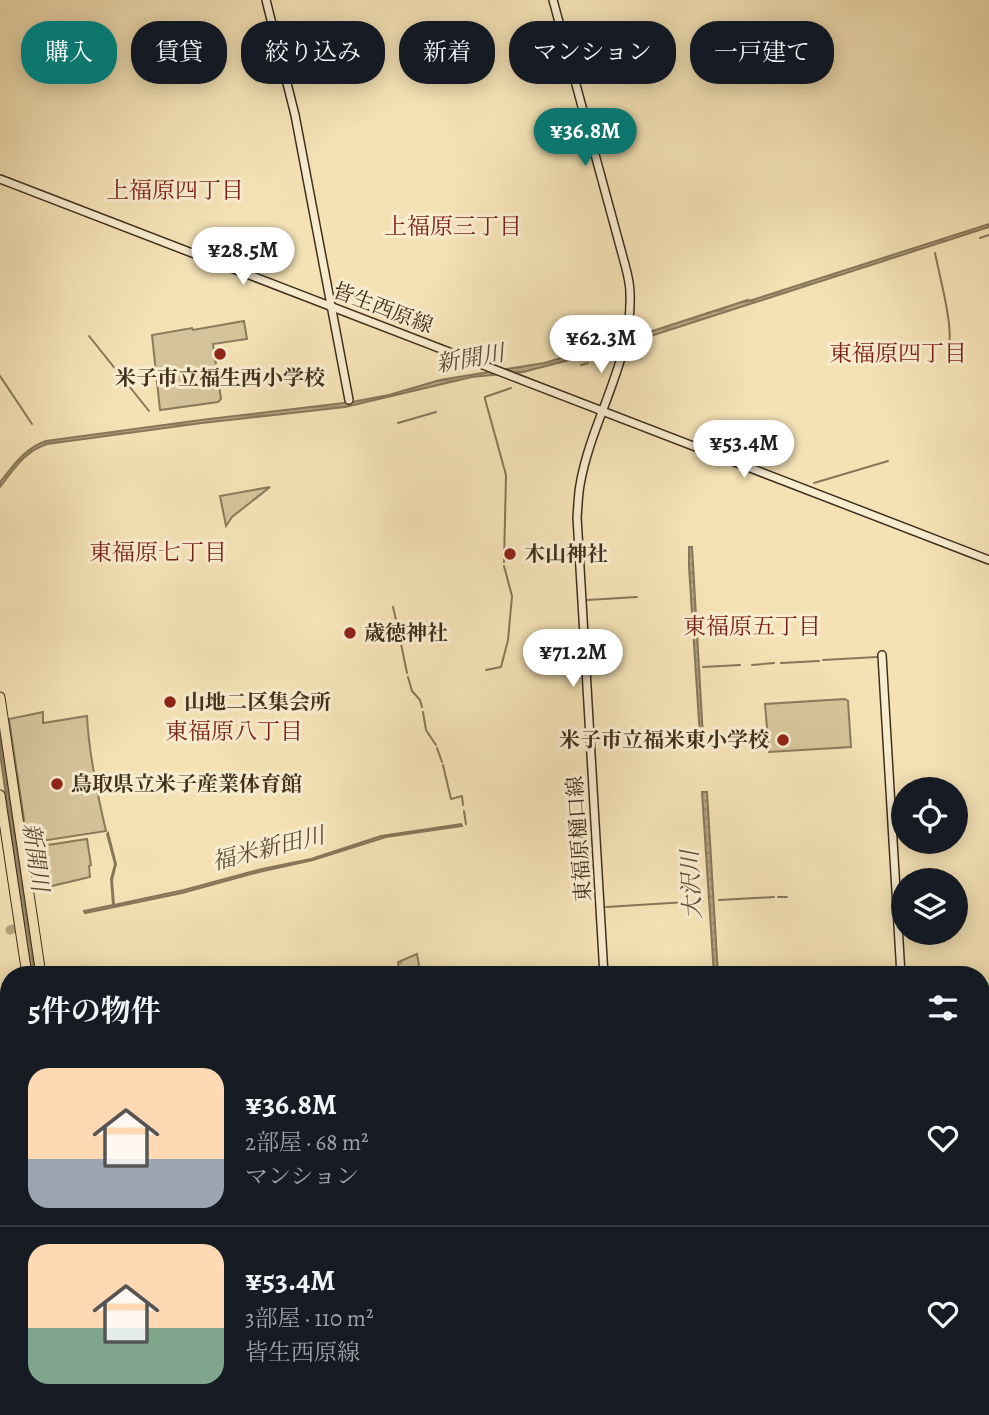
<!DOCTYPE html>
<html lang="ja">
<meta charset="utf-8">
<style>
body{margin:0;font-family:Alegreya,"Noto Serif JP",serif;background:#20242c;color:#f1f3f6;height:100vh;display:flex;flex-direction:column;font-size:26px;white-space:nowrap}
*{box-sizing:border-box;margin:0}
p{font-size:23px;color:#9ea1a6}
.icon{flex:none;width:38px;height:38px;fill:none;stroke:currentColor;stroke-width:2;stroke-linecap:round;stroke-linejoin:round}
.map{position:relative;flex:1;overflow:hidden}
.details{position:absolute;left:0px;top:966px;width:990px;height:450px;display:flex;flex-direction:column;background:#171b24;border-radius:28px 28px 0 0;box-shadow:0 4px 18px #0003}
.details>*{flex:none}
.banner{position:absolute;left:21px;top:21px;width:948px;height:63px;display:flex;gap:14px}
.buttons{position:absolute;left:891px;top:777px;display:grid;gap:14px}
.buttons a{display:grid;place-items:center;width:77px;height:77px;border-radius:50%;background:#171b24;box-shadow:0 4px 18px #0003;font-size:35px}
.price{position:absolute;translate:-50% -60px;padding:0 16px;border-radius:24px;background:#fff;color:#222;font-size:23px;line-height:46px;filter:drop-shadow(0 2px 4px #0008)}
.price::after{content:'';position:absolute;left:50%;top:42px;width:21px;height:16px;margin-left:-10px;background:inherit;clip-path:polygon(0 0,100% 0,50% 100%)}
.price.on{background:#0f766e;color:#fff}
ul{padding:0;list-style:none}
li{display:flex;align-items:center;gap:21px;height:175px;padding:0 28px}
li+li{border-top:2px solid #363941}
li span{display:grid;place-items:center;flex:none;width:196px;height:140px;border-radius:21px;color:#555}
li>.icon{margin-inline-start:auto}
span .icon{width:84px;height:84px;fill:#fffc;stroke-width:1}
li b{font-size:30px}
h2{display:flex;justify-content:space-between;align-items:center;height:84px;padding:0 28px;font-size:30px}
.chip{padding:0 24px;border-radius:28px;background:#171b24;box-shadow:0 4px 18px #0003;font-size:24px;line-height:63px}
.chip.on{background:#0f766e;color:#fff}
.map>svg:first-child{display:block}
</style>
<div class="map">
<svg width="989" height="1415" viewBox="0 0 989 1415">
<defs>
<pattern id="cemetery-stones" width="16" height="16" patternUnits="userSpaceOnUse" patternTransform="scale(1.75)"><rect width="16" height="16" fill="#d5c49b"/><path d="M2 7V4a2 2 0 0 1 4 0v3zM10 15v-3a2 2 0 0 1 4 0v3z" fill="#aea07e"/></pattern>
<pattern id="water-rules" width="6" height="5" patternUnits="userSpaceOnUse" patternTransform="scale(1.75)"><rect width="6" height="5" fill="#b7a581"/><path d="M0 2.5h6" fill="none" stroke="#968769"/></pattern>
</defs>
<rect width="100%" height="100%" fill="#f4e2b5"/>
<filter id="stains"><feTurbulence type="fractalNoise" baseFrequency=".00286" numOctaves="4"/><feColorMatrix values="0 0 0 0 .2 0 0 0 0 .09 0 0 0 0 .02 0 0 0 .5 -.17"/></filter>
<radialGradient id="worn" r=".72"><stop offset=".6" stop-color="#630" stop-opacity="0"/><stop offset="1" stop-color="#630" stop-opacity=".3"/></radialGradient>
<path fill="url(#cemetery-stones)" stroke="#8a7a5c" stroke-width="2" d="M417,954L420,971L394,974L393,970L399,969L398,962Z"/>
<g fill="#d5c49b" stroke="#8a7a5c" stroke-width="2">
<path d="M244,321L247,339L213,344L221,399L218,402L160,410L152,335L192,328L193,330Z"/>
<path d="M270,487L232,517L226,526L220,496Z"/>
<path d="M845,699L848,701L851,747L769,752L765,704Z"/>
<path d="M43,712V723L87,716C89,755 97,793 106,831L35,842L34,840H27L9,719Z"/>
<path d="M87,839L91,865L89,866L90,877L35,890L28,848Z"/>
</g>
<g fill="url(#water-rules)" stroke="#877659" stroke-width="2">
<path d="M989,224V227L604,351L523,372L472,377L345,407L202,423L47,444C25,451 14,469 0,487V482C14,465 24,449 46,441L201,420L352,402L389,395L440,380L544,363L631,338L748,300L749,301Z"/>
<path d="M689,547H692L703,737H700L689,567Z"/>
<path d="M0,737L35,975H32L0,754Z"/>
<path d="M702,792H707L718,975H714Z"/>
<path d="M461,824L462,826L386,837L313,860L259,872L182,893L85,913L84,911L113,905L111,879L115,864L107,834L108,833L116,864L112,880L114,905L184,890L262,869L311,859L381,836Z"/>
</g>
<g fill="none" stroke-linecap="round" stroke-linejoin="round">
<g stroke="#877659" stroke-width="2">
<path d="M980,238L989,235"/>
<path d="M935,253C939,273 953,326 949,343"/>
<path d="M89,336L149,411"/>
<path d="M581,365L588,363"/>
<path d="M0,376L32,424"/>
<path d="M398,423L436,412"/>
<path d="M814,483L888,461"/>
<path d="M504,562L506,475L485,399V397L511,388"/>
<path d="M587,600L637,597"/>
<path d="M393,607L400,637"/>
<path d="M400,639L407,673"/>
<path d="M823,660L877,657"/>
<path d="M781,663L819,661"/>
<path d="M752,665L774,663"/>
<path d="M703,667L740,665"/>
<path d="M486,670L501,667L508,640L512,596L504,566"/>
<path d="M408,677L412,691L420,700L422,707"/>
<path d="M423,712L426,730L436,745"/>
<path d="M673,747L698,745"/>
<path d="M437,748L442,762"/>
<path d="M652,748L665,747"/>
<path d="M443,765L451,799L462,796L463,805"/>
<path d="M464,811L466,824"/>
<path d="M778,897H787"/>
<path d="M719,900L774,897"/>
<path d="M606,907L703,901"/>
<path d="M0,1008L9,1006"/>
<path d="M0,1092L9,1091"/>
<path d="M984,1125H989"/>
</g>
<g stroke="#b7a581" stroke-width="9">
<path d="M10,930L13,929"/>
<path d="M742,1407L743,1415"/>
</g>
<g stroke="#402f1d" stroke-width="10">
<g id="secondary">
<path d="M266,0L295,115L349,400"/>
<path d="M553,0L624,261C627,272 630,282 630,293C633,361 591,420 580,485C578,496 578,507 577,517L604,975"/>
<path d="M0,179L989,560"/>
<path d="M882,655L901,975"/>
<path d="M630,1407L631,1415"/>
<path d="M507,1415L523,1407"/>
</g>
</g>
<g stroke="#402f1d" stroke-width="11">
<g id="highway">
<path d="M0,697L41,975"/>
<path d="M0,795L27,975"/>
<path d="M91,1407L92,1415"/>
<path d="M106,1407L107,1415"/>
</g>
</g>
<use href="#secondary" stroke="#f8eccf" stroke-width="7"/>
<use href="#highway" stroke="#f4e2b5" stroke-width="9"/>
</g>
<g fill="#8f2418" stroke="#f8eccf" stroke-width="2.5">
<circle cx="220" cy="354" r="7"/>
<circle cx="510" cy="554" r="7"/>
<circle cx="350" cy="633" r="7"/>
<circle cx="170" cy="702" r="7"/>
<circle cx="783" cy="740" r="7"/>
<circle cx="57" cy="784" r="7"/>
</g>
<g text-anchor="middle" stroke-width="6" stroke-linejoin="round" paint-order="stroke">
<g font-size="21" fill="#402f1d" stroke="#f8eccf">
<text transform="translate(383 308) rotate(21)" y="7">皆生西原線</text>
<text transform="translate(579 839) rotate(-94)" y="7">東福原樋口線</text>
</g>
<g font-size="21" font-weight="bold" fill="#402f1d" stroke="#f8eccf" text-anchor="start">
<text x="220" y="385" text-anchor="middle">米子市立福生西小学校</text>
<text x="524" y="561">木山神社</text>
<text x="364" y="640">歳徳神社</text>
<text x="184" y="709">山地二区集会所</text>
<text x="769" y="747" text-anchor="end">米子市立福米東小学校</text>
<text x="71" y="791">鳥取県立米子産業体育館</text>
</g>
<g font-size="23" fill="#7a1f14" stroke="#f8eccf">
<text x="175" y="198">上福原四丁目</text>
<text x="453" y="234">上福原三丁目</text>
<text x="898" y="361">東福原四丁目</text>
<text x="158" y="560">東福原七丁目</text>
<text x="752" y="634">東福原五丁目</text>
<text x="234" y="739">東福原八丁目</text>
</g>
<g font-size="23" font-style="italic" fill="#5e4c36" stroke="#f8eccf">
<text transform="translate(470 358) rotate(-10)" y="8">新開川</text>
<text transform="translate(268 848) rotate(-14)" y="8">福米新田川</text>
<text transform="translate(36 857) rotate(82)" y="8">新開川</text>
<text transform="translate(691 885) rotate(-93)" y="8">大沢川</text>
</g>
</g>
<rect width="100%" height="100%" filter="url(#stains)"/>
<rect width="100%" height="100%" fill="url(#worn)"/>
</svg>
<div class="buttons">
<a><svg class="icon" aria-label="locate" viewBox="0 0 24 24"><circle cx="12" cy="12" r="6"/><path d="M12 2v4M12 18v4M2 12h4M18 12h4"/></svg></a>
<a><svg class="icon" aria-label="layers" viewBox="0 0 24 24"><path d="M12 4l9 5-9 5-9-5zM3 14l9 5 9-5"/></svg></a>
</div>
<b class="price on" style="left:585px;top:168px">¥36.8M</b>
<b class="price" style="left:243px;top:287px">¥28.5M</b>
<b class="price" style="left:601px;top:375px">¥62.3M</b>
<b class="price" style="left:744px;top:480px">¥53.4M</b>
<b class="price" style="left:573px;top:689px">¥71.2M</b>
<div class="banner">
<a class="chip on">購入</a>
<a class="chip">賃貸</a>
<a class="chip">絞り込み</a>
<a class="chip">新着</a>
<a class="chip">マンション</a>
<a class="chip">一戸建て</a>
</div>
<section class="details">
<h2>5件の物件<svg class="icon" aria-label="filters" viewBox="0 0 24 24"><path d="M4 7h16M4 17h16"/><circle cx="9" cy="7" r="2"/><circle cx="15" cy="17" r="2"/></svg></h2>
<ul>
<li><span style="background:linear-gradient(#ffd9b3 65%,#9aa5b1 0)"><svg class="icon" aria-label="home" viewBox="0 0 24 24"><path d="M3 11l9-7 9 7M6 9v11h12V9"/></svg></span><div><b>¥36.8M</b><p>2部屋 · 68 m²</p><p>マンション</p></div><svg class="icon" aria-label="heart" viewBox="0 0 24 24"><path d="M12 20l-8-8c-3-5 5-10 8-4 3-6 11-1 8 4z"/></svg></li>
<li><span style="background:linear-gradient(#ffd9b3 60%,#7fa58c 0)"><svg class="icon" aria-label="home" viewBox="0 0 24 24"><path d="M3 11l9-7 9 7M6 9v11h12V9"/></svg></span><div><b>¥53.4M</b><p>3部屋 · 110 m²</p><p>皆生西原線</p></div><svg class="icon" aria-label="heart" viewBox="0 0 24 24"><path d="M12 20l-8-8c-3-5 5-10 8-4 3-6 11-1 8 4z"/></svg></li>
</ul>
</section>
</div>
